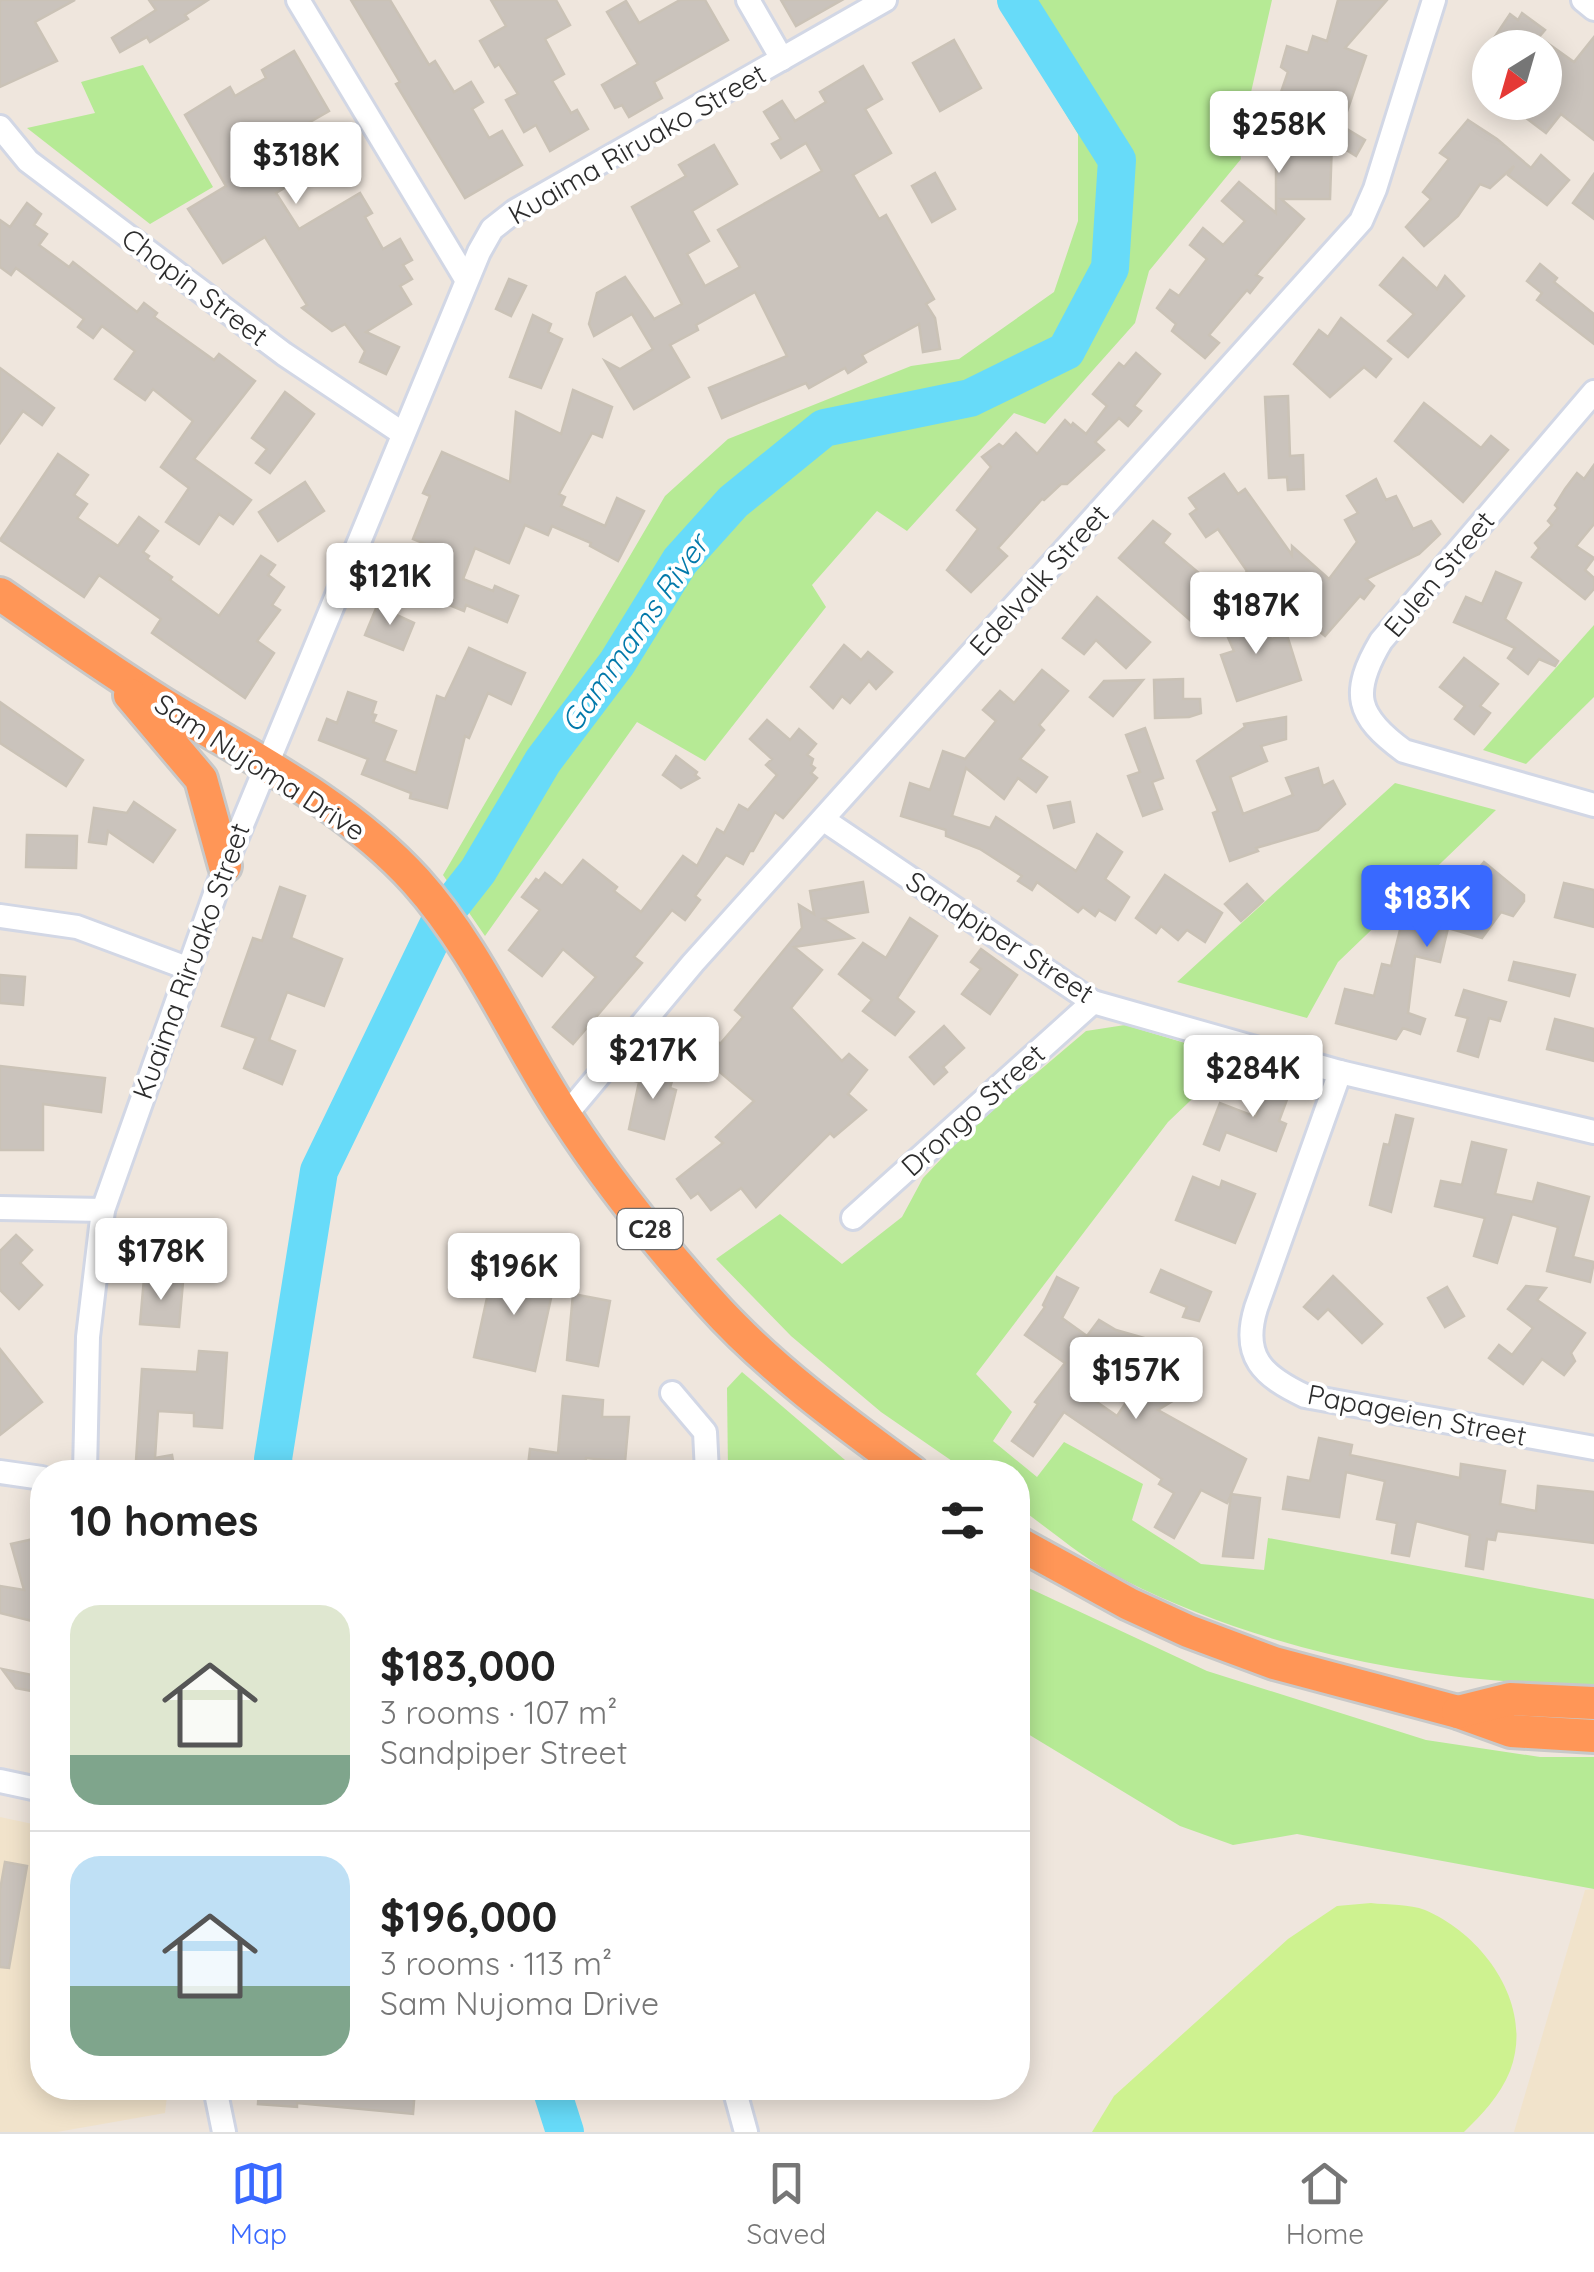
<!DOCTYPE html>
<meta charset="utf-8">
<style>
body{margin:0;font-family:Quicksand,sans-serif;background:#f2f2f2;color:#222;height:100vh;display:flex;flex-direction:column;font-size:38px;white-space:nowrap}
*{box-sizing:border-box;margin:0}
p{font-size:32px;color:#767676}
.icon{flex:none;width:55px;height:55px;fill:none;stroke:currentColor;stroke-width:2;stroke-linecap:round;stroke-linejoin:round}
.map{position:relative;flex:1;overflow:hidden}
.drawer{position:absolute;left:30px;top:1460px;width:1000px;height:640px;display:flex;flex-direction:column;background:#fff;border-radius:40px;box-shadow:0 5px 25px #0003}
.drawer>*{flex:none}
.needle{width:65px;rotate:217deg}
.fabs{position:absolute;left:1472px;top:30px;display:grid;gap:20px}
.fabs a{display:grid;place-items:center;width:90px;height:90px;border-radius:50%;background:#fff;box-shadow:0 5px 25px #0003;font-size:50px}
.price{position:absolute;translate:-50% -85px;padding:0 22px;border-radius:10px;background:#fff;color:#222;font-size:32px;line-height:65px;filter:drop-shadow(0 2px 5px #0008)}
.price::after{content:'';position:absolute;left:50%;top:60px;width:30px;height:22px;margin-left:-15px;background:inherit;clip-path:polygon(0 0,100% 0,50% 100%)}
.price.current{background:#3969ff;color:#fff}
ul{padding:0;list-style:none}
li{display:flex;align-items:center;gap:30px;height:250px;padding:0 40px}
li+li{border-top:2px solid #e0e0e0}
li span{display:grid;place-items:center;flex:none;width:280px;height:200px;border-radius:30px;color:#555}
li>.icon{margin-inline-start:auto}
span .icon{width:120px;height:120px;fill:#fffc;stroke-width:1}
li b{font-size:42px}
h2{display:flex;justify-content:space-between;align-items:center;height:120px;padding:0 40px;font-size:42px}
.tab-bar{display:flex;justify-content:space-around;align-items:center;height:140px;border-top:2px solid #e0e0e0;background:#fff;font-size:28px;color:#767676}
.tab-bar a{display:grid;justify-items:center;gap:5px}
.tab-bar .current{color:#3969ff}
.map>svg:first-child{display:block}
</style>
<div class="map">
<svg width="1594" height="2132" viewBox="0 0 1594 2132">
<rect width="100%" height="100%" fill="#efe6dd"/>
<g fill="#f1e3cb">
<path d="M0,1817L42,1826V2088H168L165,2113L57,2132H0Z"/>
<path d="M1594,1889V2132H1514L1585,1890Z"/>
</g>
<g fill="#b6ea95">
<path d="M997,0H1272L1239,145L1241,159L1149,271L1135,323L1045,424L1014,413L907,531L877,511L812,585L826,607L705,761L637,722L485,936L443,875L665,496L728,439L911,366L959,359L1054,292L1078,221V134Z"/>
<path d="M143,65L213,187L150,224L27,128L95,113L81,82Z"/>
<path d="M1594,625V697L1526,764L1483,750Z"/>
<path d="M1395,783L1496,810L1338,962L1307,1018L1177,982Z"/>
<path d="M1125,1025L1235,1058L1168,1122L976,1374L1012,1412L993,1441L1037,1477L1064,1442L1143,1484L1132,1520L1201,1564L1264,1570L1268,1538L1594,1599V1684C1434,1685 1268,1652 1124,1580C1086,1561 1052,1531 1018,1507V1472H968L881,1412L791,1336L716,1259L780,1214L842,1264L902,1217L923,1178L967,1132L1086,1031Z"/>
<path d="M742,1372L859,1472H728L727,1388Z"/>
<path d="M1018,1583L1207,1671L1426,1740L1540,1757H1594V1889L1297,1834L1233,1845L1180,1826L1018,1728Z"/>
</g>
<path fill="#cef290" d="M1371,1903C1388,1905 1410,1904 1425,1910C1484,1935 1535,2006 1510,2071C1500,2096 1482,2114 1464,2132H1092L1114,2096L1288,1939L1337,1906Z"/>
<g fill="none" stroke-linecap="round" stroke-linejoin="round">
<g stroke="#67dbf9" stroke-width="38">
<path d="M275,1472L273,1459L319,1171L442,917L478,871L543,761L617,663L680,561L733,502L824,428L970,398L1066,351L1110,268L1117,160L1016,0"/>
<path d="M551,2088L565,2132"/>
</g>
</g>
<g fill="#cac3bc" stroke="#cac2b6" stroke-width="2.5">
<path d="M0,0H75L35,22L57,61L0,87Z"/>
<path d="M149,0H208L185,15L188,19L150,42L147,37L120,52L112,38L156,10Z"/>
<path d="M351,0H390L429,65L435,61L454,92L471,82L483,102L472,109L489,138L502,131L522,165L465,198L396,84L400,82Z"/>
<path d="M491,0H556L570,25L545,39L564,74L552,81L571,113L577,110L588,129L550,151L536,125L524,132L506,100L518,94L499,64L495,67L480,41L506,26Z"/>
<path d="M680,0H705L728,40L654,82L662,98L629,117L622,105L615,108L602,85L638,64L607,12L626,1L639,23Z"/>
<path d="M781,0H842L796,26Z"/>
<path d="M1338,0H1387L1345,48L1366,56L1342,126L1365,140L1356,156L1332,141L1330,199H1281L1304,219L1256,275L1262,278L1250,293L1247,290L1209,335L1219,343L1205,358L1172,331L1176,324L1157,308L1170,290L1179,296L1207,259L1190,245L1203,228L1223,245L1245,221L1222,201L1239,182L1276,213V98H1279L1288,72L1281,67L1287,46L1308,53L1313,36L1327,41Z"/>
<path d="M1522,13L1545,30L1539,37L1574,62L1594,37V140L1561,114L1546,133L1518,112L1526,102H1545V48H1507L1494,38L1510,14L1518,20Z"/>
<path d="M954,40L981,88L940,111L913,63Z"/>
<path d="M294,51L329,111L303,126L326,163L276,193L299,229L360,193L372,213L365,217L383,249L400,239L412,260L403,265L412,279L400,286L411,304L366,332L399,347L386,374L360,362L365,351L345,324L332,331L302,308L307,305L265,237L223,263L188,209L226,186L185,115L230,87L235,96L266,78L262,70Z"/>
<path d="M863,66L882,99L865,109L891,153L853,175L879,219L886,215L934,299L926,304L935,318L940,349L923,352L919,324L862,355L866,362L848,373L845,368L809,388L806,383L722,418L709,388L787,356L755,292L696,325L698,330L670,345L689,377L634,409L605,361L620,369L653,349L632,314L594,336L589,324L597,293L625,277L654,319L682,304L632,207L686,176L679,165L714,145L737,184L692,211L709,241L687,254L705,286L740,267L718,230L822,171L806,143L781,158L772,144L781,139L764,112L782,101L795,121L826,102L820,92Z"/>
<path d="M1468,120L1497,139L1531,168L1541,155L1569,180L1547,205L1508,175L1514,166L1490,188L1480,184L1458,216L1424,246L1406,227L1431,199L1423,192L1449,159L1440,153Z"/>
<path d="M935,173L955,209L932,222L912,186Z"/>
<path d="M1594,174V219L1573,203Z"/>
<path d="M27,203L41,214L34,225L47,234L39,245L69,267L73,262L137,312L144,303L157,313L154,317L214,360L219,354L255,381L194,459L251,500L233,524L219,514L199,544L166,522L189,488L161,467L193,421L153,389L145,400L115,379L135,351L102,326L93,338L78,327L84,319L16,268L11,275L0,267V220L10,227Z"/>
<path d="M1403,258L1437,289L1445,276L1464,296L1408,357L1388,341L1414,314L1380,285Z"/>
<path d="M1540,264L1557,278L1554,282L1594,314V344L1537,300L1542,293L1527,281Z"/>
<path d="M509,279L526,286L511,316L496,309Z"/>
<path d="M533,315L551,324L548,332L562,339L541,388L510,377Z"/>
<path d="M1341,318L1391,359L1376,377L1364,367L1330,397L1294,364L1319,330L1328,337Z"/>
<path d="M1136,353L1160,374L1134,406L1141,411L1128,426L1119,418L1095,442L1104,450L1067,484H1061L1044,500L1042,499L998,548L1007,556L971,592L947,570L978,529L957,510L991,467L982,457L999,444L1003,447L1016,433L1037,454L1065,420L1071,426L1073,423L1086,434L1107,406L1093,394L1119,363L1124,367Z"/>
<path d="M0,368L54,408L42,425L23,411L0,443Z"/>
<path d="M573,390L612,407L602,437L592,433L559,494L565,497L561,506L605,526L617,498L644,511L618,561L590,546L591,543L552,526L548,535L525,525L509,563L475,548L463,579L493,591L495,586L518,596L507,622L466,605L464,611L420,593L438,549L413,539L430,496L423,493L442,452L510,482L516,412L561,434Z"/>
<path d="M285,392L314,414L270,473L256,463L267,449L252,438Z"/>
<path d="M1288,396L1290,456L1303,455L1304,489L1288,490L1287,477L1269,478L1265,397Z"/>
<path d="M1424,403L1481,448L1491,436L1508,450L1463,502L1395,441Z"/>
<path d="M58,454L88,475L74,495L87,504L77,518L118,546L139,517L158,531L143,552L149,556L147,559L172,577L170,580L219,616L261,556L275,565L268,575L284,587L272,605L280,610L257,641L274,653L245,698L152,633L161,619L99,575L84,597L0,540Z"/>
<path d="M1594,465V524L1576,546L1594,558L1585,570L1594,578V589L1585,599L1532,557L1539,548L1535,543L1552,525L1548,521L1558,508L1555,505L1565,489L1577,473L1584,479Z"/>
<path d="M1224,474L1238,494L1245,489L1292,555V546L1329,579L1357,542L1345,520L1358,513L1347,496L1376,479L1386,500L1396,496L1413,529L1431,521L1440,534L1419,554L1366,579L1374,586L1364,599L1360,596L1325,636L1306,620L1317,607L1289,583L1284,589L1278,585L1273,591L1279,610L1242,578L1247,571L1218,529L1206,537L1190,514L1197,509L1189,498Z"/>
<path d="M305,482L324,511L278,541L259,512Z"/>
<path d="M1153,521L1170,534L1163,543L1200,574L1191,585L1198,590L1199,628L1119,558Z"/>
<path d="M1496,572L1521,583L1505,619L1558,661L1555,666L1539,659L1528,674L1508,658L1515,648L1454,622L1466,597L1482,604Z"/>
<path d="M1097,597L1150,642L1126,668L1096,640L1084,654L1063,638Z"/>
<path d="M377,606L414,623L403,650L365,635Z"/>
<path d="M1242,608L1268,629L1271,639L1287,635L1301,680L1237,701L1221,655L1234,651L1219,617Z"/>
<path d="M844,645L861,660L868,652L892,672L876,689L869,681L850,703L842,696L833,708L811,687Z"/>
<path d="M469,648L525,673L511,704L488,693L469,738L465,736L447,808L410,798L411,793L362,774L368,759L319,740L327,719L337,723L348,692L376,702L372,714L376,715L373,722L396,731L384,761L416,773L437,696L445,699Z"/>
<path d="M1464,658L1498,684L1480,706L1490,713L1474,734L1455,719L1465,706L1440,687Z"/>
<path d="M1042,670L1068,691L1039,725L1044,730L1020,759L1047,777L1036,792L1018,778L1004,799L966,768L952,816L990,828L996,817L1076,871L1097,834L1122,852L1105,879L1129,897L1115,920L1099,910L1095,916L1083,907L1078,912L1037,882L1032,890L1018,881L1022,876L980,849L946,836V830L901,816L910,783L930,790L943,751L965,759L996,721L983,710L1000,691L1014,703Z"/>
<path d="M1183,679V699H1200L1201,713L1189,717L1155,718L1154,680Z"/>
<path d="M1143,680L1113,716L1090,697L1104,681Z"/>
<path d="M0,702L83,760L66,786L0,743Z"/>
<path d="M1286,717V739L1261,746L1267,761L1230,777L1243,814L1293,795L1286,778L1318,768L1323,786L1333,781L1345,804L1318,830L1256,848L1258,851L1230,861L1213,813L1218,811L1197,761L1245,727L1244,724Z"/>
<path d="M767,720L790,740L799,729L816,744L807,755L813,759L811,765L815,768L811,773L817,778L783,818L775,812L753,851H750L743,864L726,855L695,896L700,900L685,920L672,910L634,957L642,963L573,1044L553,1027L596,977L563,949L542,976L509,950L540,910L522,897L536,879L539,881L545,873L562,886L583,860L617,887L614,891L641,912L683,856L697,866L717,829L724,833L739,805L748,810L777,775L766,765L772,759L750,739Z"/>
<path d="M1145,728L1163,778L1152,782L1162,809L1143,816L1128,776L1140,772L1126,735Z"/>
<path d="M676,756L697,772L695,775L699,778L681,788L663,775Z"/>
<path d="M134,802L175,830L153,862L108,831L106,844L89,842L94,808L127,813Z"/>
<path d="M1070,802L1074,822L1054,828L1048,806Z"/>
<path d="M27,835L77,836L76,868L26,867Z"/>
<path d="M1484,862L1524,895V901L1513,916L1501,912L1482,938L1448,928L1440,962L1415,956L1408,1013L1425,1019L1420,1034L1403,1028L1396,1039L1336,1023L1345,989L1374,996L1382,964L1391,966L1403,918L1432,888L1449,905Z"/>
<path d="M1165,875L1222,913L1205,942L1187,930L1178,940L1161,926L1156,933L1136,918Z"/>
<path d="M863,882L868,912L823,919L853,938L794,947L822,970L791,1008L842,1061L849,1054L867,1070L848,1094L866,1110L834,1137L830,1133L756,1207L741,1188L711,1210L698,1193L691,1198L677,1179L723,1143L716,1137L754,1101L696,1052V1046L707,1031L720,1044L743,1017L735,1010L802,928L799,905L814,914L810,891Z"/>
<path d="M1564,883L1594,890V927L1555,917Z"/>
<path d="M1247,884L1263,901L1241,921L1225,904Z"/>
<path d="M280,887L305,896L291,938L342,959L324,1006L287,992L269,1040L295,1051L282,1084L244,1068L256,1038L222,1026L253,938L262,941Z"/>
<path d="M910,918L937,936L897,998L914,1012L895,1035L863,1011L872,1000L839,974L863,943L886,958Z"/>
<path d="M981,949L1017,975L990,1014L962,994L981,969L971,962Z"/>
<path d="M1514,962L1575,975L1569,996L1509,980Z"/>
<path d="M0,975L25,977L23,1005L0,1003Z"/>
<path d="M1464,990L1506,1002L1500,1021L1489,1018L1478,1057L1458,1051L1468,1018L1456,1015Z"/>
<path d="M1555,1019L1594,1029V1061L1547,1049Z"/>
<path d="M944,1026L964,1048L943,1067L947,1072L934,1084L910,1057Z"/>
<path d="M638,1064L674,1074L670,1088L676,1090L664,1139L629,1129L639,1082L635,1081Z"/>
<path d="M0,1066L105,1078L101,1112L43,1104V1150H0Z"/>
<path d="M1271,1078L1292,1086L1279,1121L1286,1124L1276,1151L1226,1132L1219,1150L1204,1144L1220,1103L1256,1117Z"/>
<path d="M1396,1115L1413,1119L1391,1212L1370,1205L1384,1144L1389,1145Z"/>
<path d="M1472,1142L1506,1150L1495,1194L1533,1202L1538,1183L1589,1197L1573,1257L1594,1262L1590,1282L1547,1271L1558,1227L1512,1214L1497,1263L1474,1256L1485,1218L1435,1206L1441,1181L1462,1185Z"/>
<path d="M1193,1177L1220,1188L1222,1181L1255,1194L1235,1243L1176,1220Z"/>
<path d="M16,1235L32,1250L20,1263L42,1285L19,1309L0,1290V1251Z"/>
<path d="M494,1266L555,1280L535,1371L474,1357Z"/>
<path d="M1161,1270L1211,1292L1199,1321L1183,1317L1187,1307L1151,1292Z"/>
<path d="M1333,1276L1382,1324L1362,1343L1328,1309L1318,1319L1304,1307Z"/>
<path d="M1057,1277L1078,1288L1062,1318L1087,1336L1099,1320L1116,1330L1183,1349L1176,1364L1115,1349L1081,1391L1117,1416L1129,1398L1140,1405L1149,1391L1167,1379L1179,1397L1158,1410L1246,1459L1231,1494L1260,1498L1253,1558L1223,1556L1231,1495L1227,1503L1201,1490L1174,1538L1155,1527L1174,1493L1159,1484L1162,1479L1064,1412L1033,1456L1012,1441L1038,1404L1035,1402L1065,1363L1025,1335L1045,1307L1043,1305Z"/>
<path d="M144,1278L183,1282L179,1327L140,1324Z"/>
<path d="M1526,1286L1546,1288L1537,1300L1585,1333L1571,1353L1575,1361L1564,1375L1542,1359L1523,1384L1489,1358L1499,1345L1512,1355L1533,1328L1508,1309Z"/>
<path d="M1447,1287L1464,1316L1445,1327L1428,1298Z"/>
<path d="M573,1294L610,1301L598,1366L567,1360Z"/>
<path d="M0,1349L42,1402L0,1435Z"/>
<path d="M199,1351L227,1353L222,1428L194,1426V1413L158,1411L155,1458L172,1455L175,1472H124L123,1463L136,1461L142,1369L197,1372Z"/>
<path d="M563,1396L603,1400L602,1417H629L625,1462L586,1458L584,1472L528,1466L530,1449L558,1453Z"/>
<path d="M1319,1438L1352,1445L1350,1455L1460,1478L1461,1464L1505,1471L1500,1504L1536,1511L1538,1486L1594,1492V1543L1497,1531L1495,1540L1487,1539L1483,1569L1466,1566L1470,1535L1416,1521L1409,1556L1392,1553L1397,1523L1377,1519L1385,1481L1346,1472L1339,1517L1283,1509L1288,1477L1310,1481Z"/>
<path d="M42,1537V1639L37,1640L32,1621L0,1613V1586L24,1590L11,1544Z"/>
<path d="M2,1669L42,1677V1693L16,1688Z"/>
<path d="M5,1862L27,1866L9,1968L0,1967V1890Z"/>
<path d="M259,2088L415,2089L413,2114L297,2103V2107L258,2104Z"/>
</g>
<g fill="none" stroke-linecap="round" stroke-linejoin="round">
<g stroke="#d2d7e5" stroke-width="28">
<g id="minor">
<path d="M298,0L466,279"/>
<path d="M748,0L782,59"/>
<path d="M1583,0L1594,9"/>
<path d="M0,127L28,161L284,354L402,433"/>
<path d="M1594,392L1381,641C1350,693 1356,716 1404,751L1594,805"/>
<path d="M824,820L1093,1002L1340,1072L1594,1132"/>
<path d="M0,916L77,927L187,968"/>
<path d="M1340,1072L1256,1308C1241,1357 1263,1376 1305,1396L1594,1448"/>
<path d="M565,1116L693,963L1361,221L1375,189L1434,0"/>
<path d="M0,1208L103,1210"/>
<path d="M853,1218L1093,1002"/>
<path d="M672,1393L705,1432L707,1472"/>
<path d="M0,1472L42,1478"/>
<path d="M85,1472L88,1337L103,1210L225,866L479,252L492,229L515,211L885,0"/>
<path d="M0,1781L42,1790"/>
<path d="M215,2088L224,2132"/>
<path d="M734,2088L746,2132"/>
</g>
</g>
<g stroke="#c8c8c8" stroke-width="38">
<g id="highway">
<path d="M0,594C58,634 115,675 176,712C259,761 350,808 416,881C478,950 515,1040 566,1117C608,1182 658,1244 710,1302C768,1367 842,1421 912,1472"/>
<path d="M130,695L201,779L225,866"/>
<path d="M1018,1543L1129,1604L1188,1631L1274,1663L1458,1712L1511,1731L1594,1736"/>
<path d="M1458,1712L1510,1699L1594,1703"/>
</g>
</g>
<use href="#minor" stroke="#fff" stroke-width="22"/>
<use href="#highway" stroke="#ff9657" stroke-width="32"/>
</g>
<g text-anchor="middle" stroke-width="8" stroke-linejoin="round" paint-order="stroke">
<rect fill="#fff" stroke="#6b6b6b" stroke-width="2.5" x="617.5" y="1209" width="65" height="40" rx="8"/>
<g font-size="25" font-weight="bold" fill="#2c2c2c">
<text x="650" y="1238">C28</text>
</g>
<g font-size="28" fill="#2c2c2c" stroke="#fff">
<text transform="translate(637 144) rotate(-30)" y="10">Kuaima Riruako Street</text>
<text transform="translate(195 287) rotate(37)" y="10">Chopin Street</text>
<text transform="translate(1439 574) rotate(-50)" y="10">Eulen Street</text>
<text transform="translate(1039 580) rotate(-48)" y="10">Edelvalk Street</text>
<text transform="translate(260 767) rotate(33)" y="10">Sam Nujoma Drive</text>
<text transform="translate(1000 937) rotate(33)" y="10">Sandpiper Street</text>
<text transform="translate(191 961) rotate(-70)" y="10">Kuaima Riruako Street</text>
<text transform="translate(973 1110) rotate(-42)" y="10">Drongo Street</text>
<text transform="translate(1417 1415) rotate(11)" y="10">Papageien Street</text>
</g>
<g font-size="30" font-style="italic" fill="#0279aa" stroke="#fff">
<text transform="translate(635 634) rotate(-55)" y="10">Gammams River</text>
</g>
</g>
</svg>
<div class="fabs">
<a><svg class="needle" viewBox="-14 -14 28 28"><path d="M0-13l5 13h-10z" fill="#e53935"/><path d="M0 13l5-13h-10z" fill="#767676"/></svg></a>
</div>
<b class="price" style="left:1279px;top:176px">$258K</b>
<b class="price" style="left:296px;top:207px">$318K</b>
<b class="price" style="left:390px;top:628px">$121K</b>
<b class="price" style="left:1256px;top:657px">$187K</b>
<b class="price current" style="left:1427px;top:950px">$183K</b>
<b class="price" style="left:653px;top:1102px">$217K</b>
<b class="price" style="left:1253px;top:1120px">$284K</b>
<b class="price" style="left:161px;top:1303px">$178K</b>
<b class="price" style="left:514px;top:1318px">$196K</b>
<b class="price" style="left:1136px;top:1422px">$157K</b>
<section class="drawer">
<h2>10 homes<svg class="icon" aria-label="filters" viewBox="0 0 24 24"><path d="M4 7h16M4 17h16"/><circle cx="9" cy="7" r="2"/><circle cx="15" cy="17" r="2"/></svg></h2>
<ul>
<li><span style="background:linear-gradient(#dfe7d0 75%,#7fa58c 0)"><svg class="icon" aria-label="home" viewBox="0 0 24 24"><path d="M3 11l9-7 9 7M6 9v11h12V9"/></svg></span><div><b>$183,000</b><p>3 rooms · 107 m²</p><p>Sandpiper Street</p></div></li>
<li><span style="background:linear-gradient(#bfe0f5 65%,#7fa58c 0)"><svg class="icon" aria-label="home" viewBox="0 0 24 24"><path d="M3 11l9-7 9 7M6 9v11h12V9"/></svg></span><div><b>$196,000</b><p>3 rooms · 113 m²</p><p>Sam Nujoma Drive</p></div></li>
</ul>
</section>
</div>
<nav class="tab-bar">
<a class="current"><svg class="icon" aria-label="map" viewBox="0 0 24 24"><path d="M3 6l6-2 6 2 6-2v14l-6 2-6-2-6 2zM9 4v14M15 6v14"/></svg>Map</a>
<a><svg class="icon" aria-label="saved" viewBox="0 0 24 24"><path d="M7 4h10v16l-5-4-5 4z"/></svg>Saved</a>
<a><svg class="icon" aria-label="home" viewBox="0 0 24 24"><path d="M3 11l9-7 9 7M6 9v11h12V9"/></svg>Home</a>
</nav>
